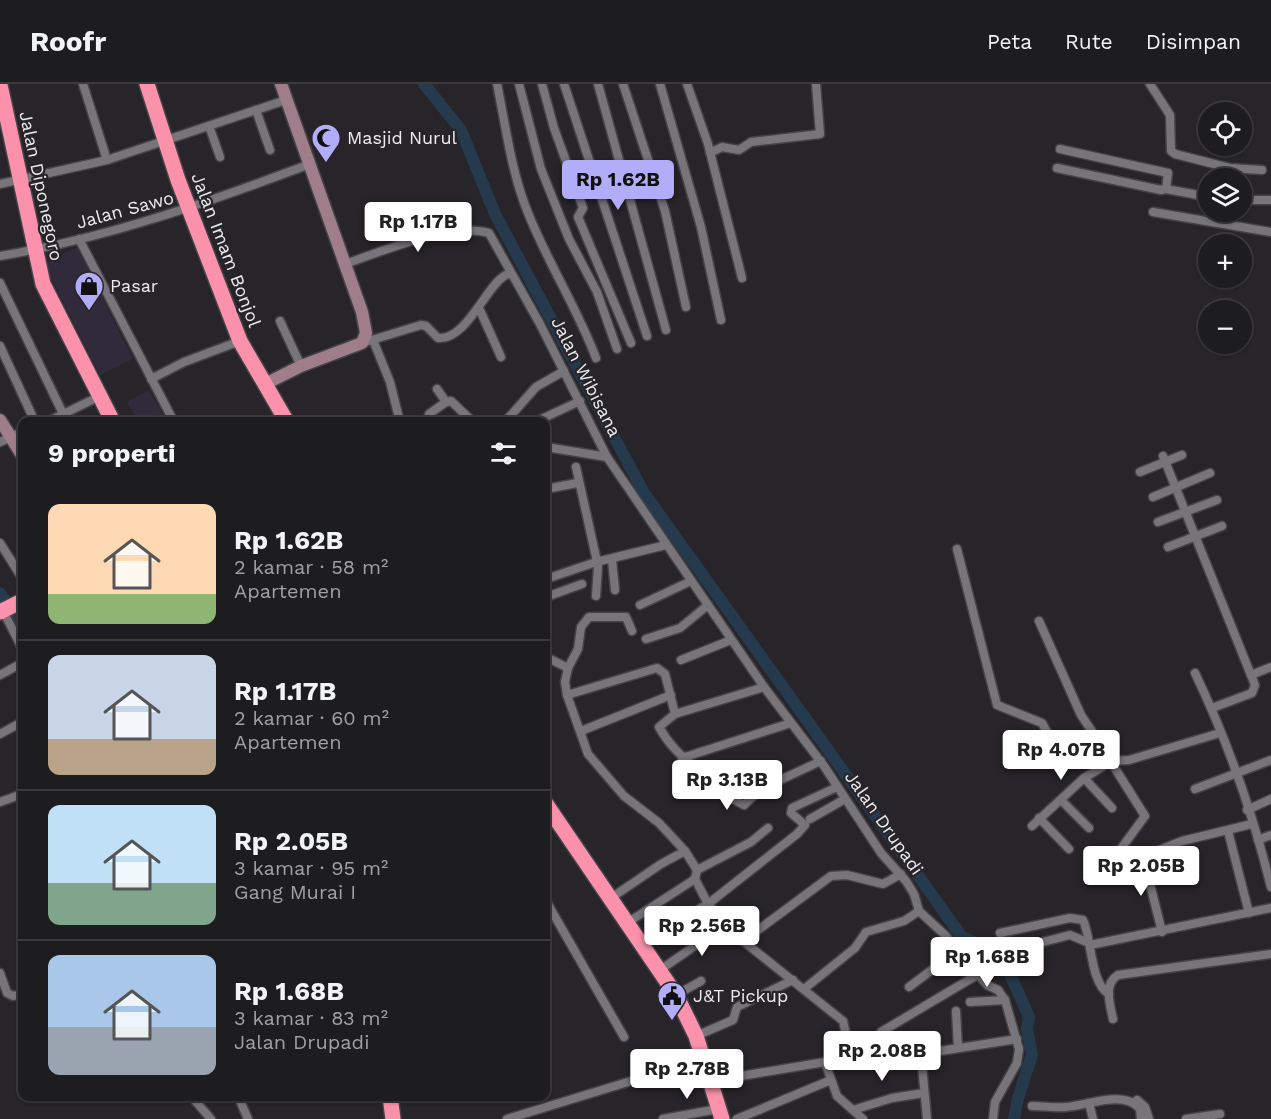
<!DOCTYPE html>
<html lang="id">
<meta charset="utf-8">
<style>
body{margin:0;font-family:"Work Sans",sans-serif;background:#2a292c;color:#f1f3f6;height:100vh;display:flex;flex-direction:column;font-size:22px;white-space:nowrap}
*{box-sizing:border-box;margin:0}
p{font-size:20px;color:#a0a1a4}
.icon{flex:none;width:33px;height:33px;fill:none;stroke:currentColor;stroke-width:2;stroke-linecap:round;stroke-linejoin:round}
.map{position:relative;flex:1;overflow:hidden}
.panel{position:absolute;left:18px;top:333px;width:532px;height:684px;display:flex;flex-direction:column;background:#1d1c1f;border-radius:12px;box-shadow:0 2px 4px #0004,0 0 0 2px #3b3a3d}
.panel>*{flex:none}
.buttons{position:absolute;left:1198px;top:18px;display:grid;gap:12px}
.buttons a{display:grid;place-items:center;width:54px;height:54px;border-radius:50%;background:#1d1c1f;box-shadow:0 2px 4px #0004,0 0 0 2px #3b3a3d;font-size:30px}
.price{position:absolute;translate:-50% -51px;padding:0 14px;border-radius:6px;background:#fff;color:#222;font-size:20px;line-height:39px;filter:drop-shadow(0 2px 3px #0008)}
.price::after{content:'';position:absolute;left:50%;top:36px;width:18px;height:14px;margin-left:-9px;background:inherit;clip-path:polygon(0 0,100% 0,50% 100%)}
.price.selected{background:#b2adf9;color:#111}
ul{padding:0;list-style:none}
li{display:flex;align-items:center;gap:18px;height:150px;padding:0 30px}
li+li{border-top:2px solid #3b3a3d}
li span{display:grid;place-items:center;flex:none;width:168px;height:120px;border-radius:12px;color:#555}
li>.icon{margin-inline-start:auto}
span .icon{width:72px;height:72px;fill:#fffc;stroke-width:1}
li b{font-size:26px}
h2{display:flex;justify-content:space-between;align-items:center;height:72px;padding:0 30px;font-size:26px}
header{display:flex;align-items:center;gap:36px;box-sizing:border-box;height:84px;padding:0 30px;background:#1d1c1f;border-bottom:2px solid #3b3a3d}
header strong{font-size:28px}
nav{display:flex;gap:33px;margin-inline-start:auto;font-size:21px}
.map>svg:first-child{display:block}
</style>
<header>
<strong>Roofr</strong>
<nav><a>Peta</a><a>Rute</a><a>Disimpan</a></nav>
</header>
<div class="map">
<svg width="1271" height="1035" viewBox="0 0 1271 1035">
<rect width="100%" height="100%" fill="#272529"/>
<g fill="#312a3a">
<path d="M77,163L133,275L100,291L44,180Z"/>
<path d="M149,306L167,337H138L127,318Z"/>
</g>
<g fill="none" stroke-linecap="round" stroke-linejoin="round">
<g stroke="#263a4d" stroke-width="12">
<path d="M424,0L461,46L495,130L644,409L962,853L988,865L1010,890L1029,933L1027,945L1032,971L1018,1014L1014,1035"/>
<path d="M0,509L22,542"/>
</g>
<g stroke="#454347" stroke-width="11">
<g id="street">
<path d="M83,0L107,76"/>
<path d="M497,0C506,43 511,87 528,129C548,179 577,224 596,274"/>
<path d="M519,0L541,85L569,155L597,208L617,265"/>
<path d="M542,0L554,44L583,124L578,133L631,259"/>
<path d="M564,0L647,252"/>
<path d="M598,0L666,246"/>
<path d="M623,0L665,127L686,223"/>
<path d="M660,0L701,143L721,236"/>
<path d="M687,0L708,60L742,194"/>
<path d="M1150,0L1170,31L1171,67L1175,70L1230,84L1262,86"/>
<path d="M256,26L270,66"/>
<path d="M209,42L220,73"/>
<path d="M1060,65L1168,89L1166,105"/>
<path d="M710,69L722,63L739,66L751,58L820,50L816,0"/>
<path d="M1057,84L1161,106L1166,105L1209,113"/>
<path d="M0,100L107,76L286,16"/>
<path d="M1242,116H1271"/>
<path d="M1153,128L1271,148"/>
<path d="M79,155L174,338"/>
<path d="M0,172C107,154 209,118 310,80"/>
<path d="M345,180C383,167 450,138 489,149L540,240L607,373L764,603L675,630L659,643C669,661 680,671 696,684V695L744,721L761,705L821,677"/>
<path d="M0,199L67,338"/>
<path d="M479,224L501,273"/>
<path d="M280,237L301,282"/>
<path d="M373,256L390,298L400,338"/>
<path d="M362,259L421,241L426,242L438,254C468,257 489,194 509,190"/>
<path d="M0,262L35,338"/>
<path d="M151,295L184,278L240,257"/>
<path d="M437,305L446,318L451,317L473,338"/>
<path d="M47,338L100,312"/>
<path d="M429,338V330L446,318"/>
<path d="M505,338L536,303L564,287"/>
<path d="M535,338L580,317"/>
<path d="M0,358L22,348"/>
<path d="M546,363L607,373"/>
<path d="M1163,372L1255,601L1252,609L1212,624"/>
<path d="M576,383L598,482L596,512"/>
<path d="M1140,388L1182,371"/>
<path d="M546,405L577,399"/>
<path d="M1153,413L1210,389"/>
<path d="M1158,438L1217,416"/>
<path d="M0,459L22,494"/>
<path d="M1168,463L1222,442"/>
<path d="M957,465L997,621L1042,639L1060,672L1095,654"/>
<path d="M612,476L615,506"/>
<path d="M546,495L596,478L666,461"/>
<path d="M546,513L582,500"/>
<path d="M640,521L691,497"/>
<path d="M2,525L22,564"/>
<path d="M1039,537L1081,631L1112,677L1129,676L1220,649"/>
<path d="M632,547L626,533H589L581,543L578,565L568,584L565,598L567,611L588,670L624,712L659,739L685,767L697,786L695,795L708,820L743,857L843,937L849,963"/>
<path d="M646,555L680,544L708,521"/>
<path d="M546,573L568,584"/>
<path d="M681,576L731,556"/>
<path d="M1195,589C1227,656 1253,730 1271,803"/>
<path d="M0,591L22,579"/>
<path d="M1251,591L1271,583"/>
<path d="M764,603L824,682L881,769L906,797L914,810L919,827L945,851L987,901L998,906L1005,916L1019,965L1017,979L995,1018L993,1035"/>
<path d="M567,611L657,584L665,590L675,630"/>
<path d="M581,647L671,611"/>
<path d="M0,650L22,638"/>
<path d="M682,674L791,639"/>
<path d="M1111,678L1145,732L1120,766"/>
<path d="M1084,694L1112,724"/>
<path d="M1195,705L1271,676"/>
<path d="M1061,716L1089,744"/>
<path d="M0,718L22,710"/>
<path d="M1247,726L1271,715"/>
<path d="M1039,734L1069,765"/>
<path d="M810,735L845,715"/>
<path d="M1032,742L1084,694L1112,677"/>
<path d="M1228,747L1249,829"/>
<path d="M1258,756L1271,751"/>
<path d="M697,786L751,758L768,744"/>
<path d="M611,814L661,780L685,767"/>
<path d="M546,817L624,953"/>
<path d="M627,839L695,795"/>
<path d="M1162,848L1145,780L1147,771L1182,757L1252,740"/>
<path d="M1000,849L1070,834L1083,836C1092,855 1090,899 1109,910"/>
<path d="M743,857L831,792L847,791L883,800L901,790"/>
<path d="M1090,861L1271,824"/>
<path d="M644,862L665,845L708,820L797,750L805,741L791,729L792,724L837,703"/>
<path d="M1012,866L1070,851L1089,859"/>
<path d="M660,886L728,839"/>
<path d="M0,889L7,909L13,912L22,910"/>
<path d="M909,903L957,867"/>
<path d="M804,905L855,864L866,848L904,837L919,827"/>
<path d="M676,911L701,897"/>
<path d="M970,918L1005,916"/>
<path d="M956,927L958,963"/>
<path d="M1113,935C1110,920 1103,900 1118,891L1271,870"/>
<path d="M696,952L733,936L737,923L793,896"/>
<path d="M859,960L881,985L921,970L1017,955"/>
<path d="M921,970L927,1035"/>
<path d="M825,978L837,1012L863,1035"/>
<path d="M711,997L825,978L849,963L878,954L881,948L977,891"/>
<path d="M191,1012L211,1035"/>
<path d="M238,1012L248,1035"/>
<path d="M1137,1016L1145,1023L1149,1035"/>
<path d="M1089,1019L1093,1035"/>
<path d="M1032,1022C1043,1022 1055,1024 1066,1023C1086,1022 1124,1005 1140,1025L1141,1035"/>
<path d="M853,1026L892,1014L924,1009"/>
<path d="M507,1035L703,975"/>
<path d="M663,1035L718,1025"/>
<path d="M737,1035L831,996"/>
<path d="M1186,1035L1220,1030"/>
</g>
</g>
<g stroke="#454347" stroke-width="15">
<g id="secondary">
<path d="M265,300L301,282L362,259L366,249L362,228L281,0"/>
<path d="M0,336L22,371"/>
</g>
</g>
<g stroke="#454347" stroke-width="18">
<g id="highway">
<path d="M147,0L178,96L240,257L287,338"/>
<path d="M0,1L43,200L113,338"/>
<path d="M0,528L22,517"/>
<path d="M546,720L676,911L696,952L722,1035"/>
<path d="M390,1012L393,1035"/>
</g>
</g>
<use href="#street" stroke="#77757a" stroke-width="8"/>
<use href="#secondary" stroke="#9f7d89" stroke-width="12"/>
<use href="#highway" stroke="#fb91ab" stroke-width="15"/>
</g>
<defs>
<g id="mosque-pin" transform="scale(1.5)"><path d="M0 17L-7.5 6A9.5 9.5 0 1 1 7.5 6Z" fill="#b2adf9" stroke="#272529"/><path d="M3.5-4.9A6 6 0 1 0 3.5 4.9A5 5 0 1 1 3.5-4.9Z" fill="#111"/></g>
<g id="shop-pin" transform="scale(1.5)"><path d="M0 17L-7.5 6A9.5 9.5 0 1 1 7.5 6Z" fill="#b2adf9" stroke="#272529"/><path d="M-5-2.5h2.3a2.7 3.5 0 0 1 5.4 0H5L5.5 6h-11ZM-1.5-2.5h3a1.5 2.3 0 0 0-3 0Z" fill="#111"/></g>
<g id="civic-pin" transform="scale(1.5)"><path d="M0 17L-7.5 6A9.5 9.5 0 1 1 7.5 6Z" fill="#b2adf9" stroke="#272529"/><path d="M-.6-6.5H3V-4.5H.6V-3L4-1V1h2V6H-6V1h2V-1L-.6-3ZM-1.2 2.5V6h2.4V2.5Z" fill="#111"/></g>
</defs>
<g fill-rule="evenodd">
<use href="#mosque-pin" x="326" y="54"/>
<use href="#shop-pin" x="89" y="202"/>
<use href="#civic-pin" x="672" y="912"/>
</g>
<g text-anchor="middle" stroke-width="4.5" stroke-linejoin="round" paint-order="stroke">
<g font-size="18" fill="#ecebed" stroke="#272529" text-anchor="start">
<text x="347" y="60">Masjid Nurul</text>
<text x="110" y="208">Pasar</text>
<text x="693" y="918">J&amp;T Pickup</text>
</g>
<g font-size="18" fill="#ecebed" stroke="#272529">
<text transform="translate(41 102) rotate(78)" y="6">Jalan Diponegoro</text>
<text transform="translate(125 126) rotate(-15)" y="6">Jalan Sawo</text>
<text transform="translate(226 166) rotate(69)" y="6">Jalan Imam Bonjol</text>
<text transform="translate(586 293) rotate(63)" y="6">Jalan Wibisana</text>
<text transform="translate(884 739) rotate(55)" y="6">Jalan Drupadi</text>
</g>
</g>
</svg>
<div class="buttons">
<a><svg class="icon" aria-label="locate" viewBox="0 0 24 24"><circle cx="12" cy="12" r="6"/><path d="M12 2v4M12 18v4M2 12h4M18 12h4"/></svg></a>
<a><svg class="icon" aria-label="layers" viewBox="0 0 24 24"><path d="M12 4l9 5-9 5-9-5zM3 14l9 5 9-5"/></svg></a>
<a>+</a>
<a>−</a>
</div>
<b class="price selected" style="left:618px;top:127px">Rp 1.62B</b>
<b class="price" style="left:418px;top:169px">Rp 1.17B</b>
<b class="price" style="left:1061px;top:697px">Rp 4.07B</b>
<b class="price" style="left:727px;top:727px">Rp 3.13B</b>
<b class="price" style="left:1141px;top:813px">Rp 2.05B</b>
<b class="price" style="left:702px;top:873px">Rp 2.56B</b>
<b class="price" style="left:987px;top:904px">Rp 1.68B</b>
<b class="price" style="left:882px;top:998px">Rp 2.08B</b>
<b class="price" style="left:687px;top:1016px">Rp 2.78B</b>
<section class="panel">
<h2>9 properti<svg class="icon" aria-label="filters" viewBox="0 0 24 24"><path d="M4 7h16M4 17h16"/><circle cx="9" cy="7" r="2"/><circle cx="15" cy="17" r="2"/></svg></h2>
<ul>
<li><span style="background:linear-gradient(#ffd9b3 75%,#8fb573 0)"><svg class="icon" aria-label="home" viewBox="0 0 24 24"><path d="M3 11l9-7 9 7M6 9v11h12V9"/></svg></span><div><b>Rp 1.62B</b><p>2 kamar · 58 m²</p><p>Apartemen</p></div></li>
<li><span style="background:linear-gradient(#c9d6e8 70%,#b9a48a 0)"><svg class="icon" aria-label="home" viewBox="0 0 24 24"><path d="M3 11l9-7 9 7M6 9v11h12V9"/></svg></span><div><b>Rp 1.17B</b><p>2 kamar · 60 m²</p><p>Apartemen</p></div></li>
<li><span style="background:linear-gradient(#bfe0f5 65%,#7fa58c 0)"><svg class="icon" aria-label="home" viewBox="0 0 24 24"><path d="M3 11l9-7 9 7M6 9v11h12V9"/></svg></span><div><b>Rp 2.05B</b><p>3 kamar · 95 m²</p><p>Gang Murai I</p></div></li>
<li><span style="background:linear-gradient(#a9c7e8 60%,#9aa5b1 0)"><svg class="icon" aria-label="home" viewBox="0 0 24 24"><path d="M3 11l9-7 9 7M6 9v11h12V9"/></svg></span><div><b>Rp 1.68B</b><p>3 kamar · 83 m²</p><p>Jalan Drupadi</p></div></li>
</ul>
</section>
</div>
